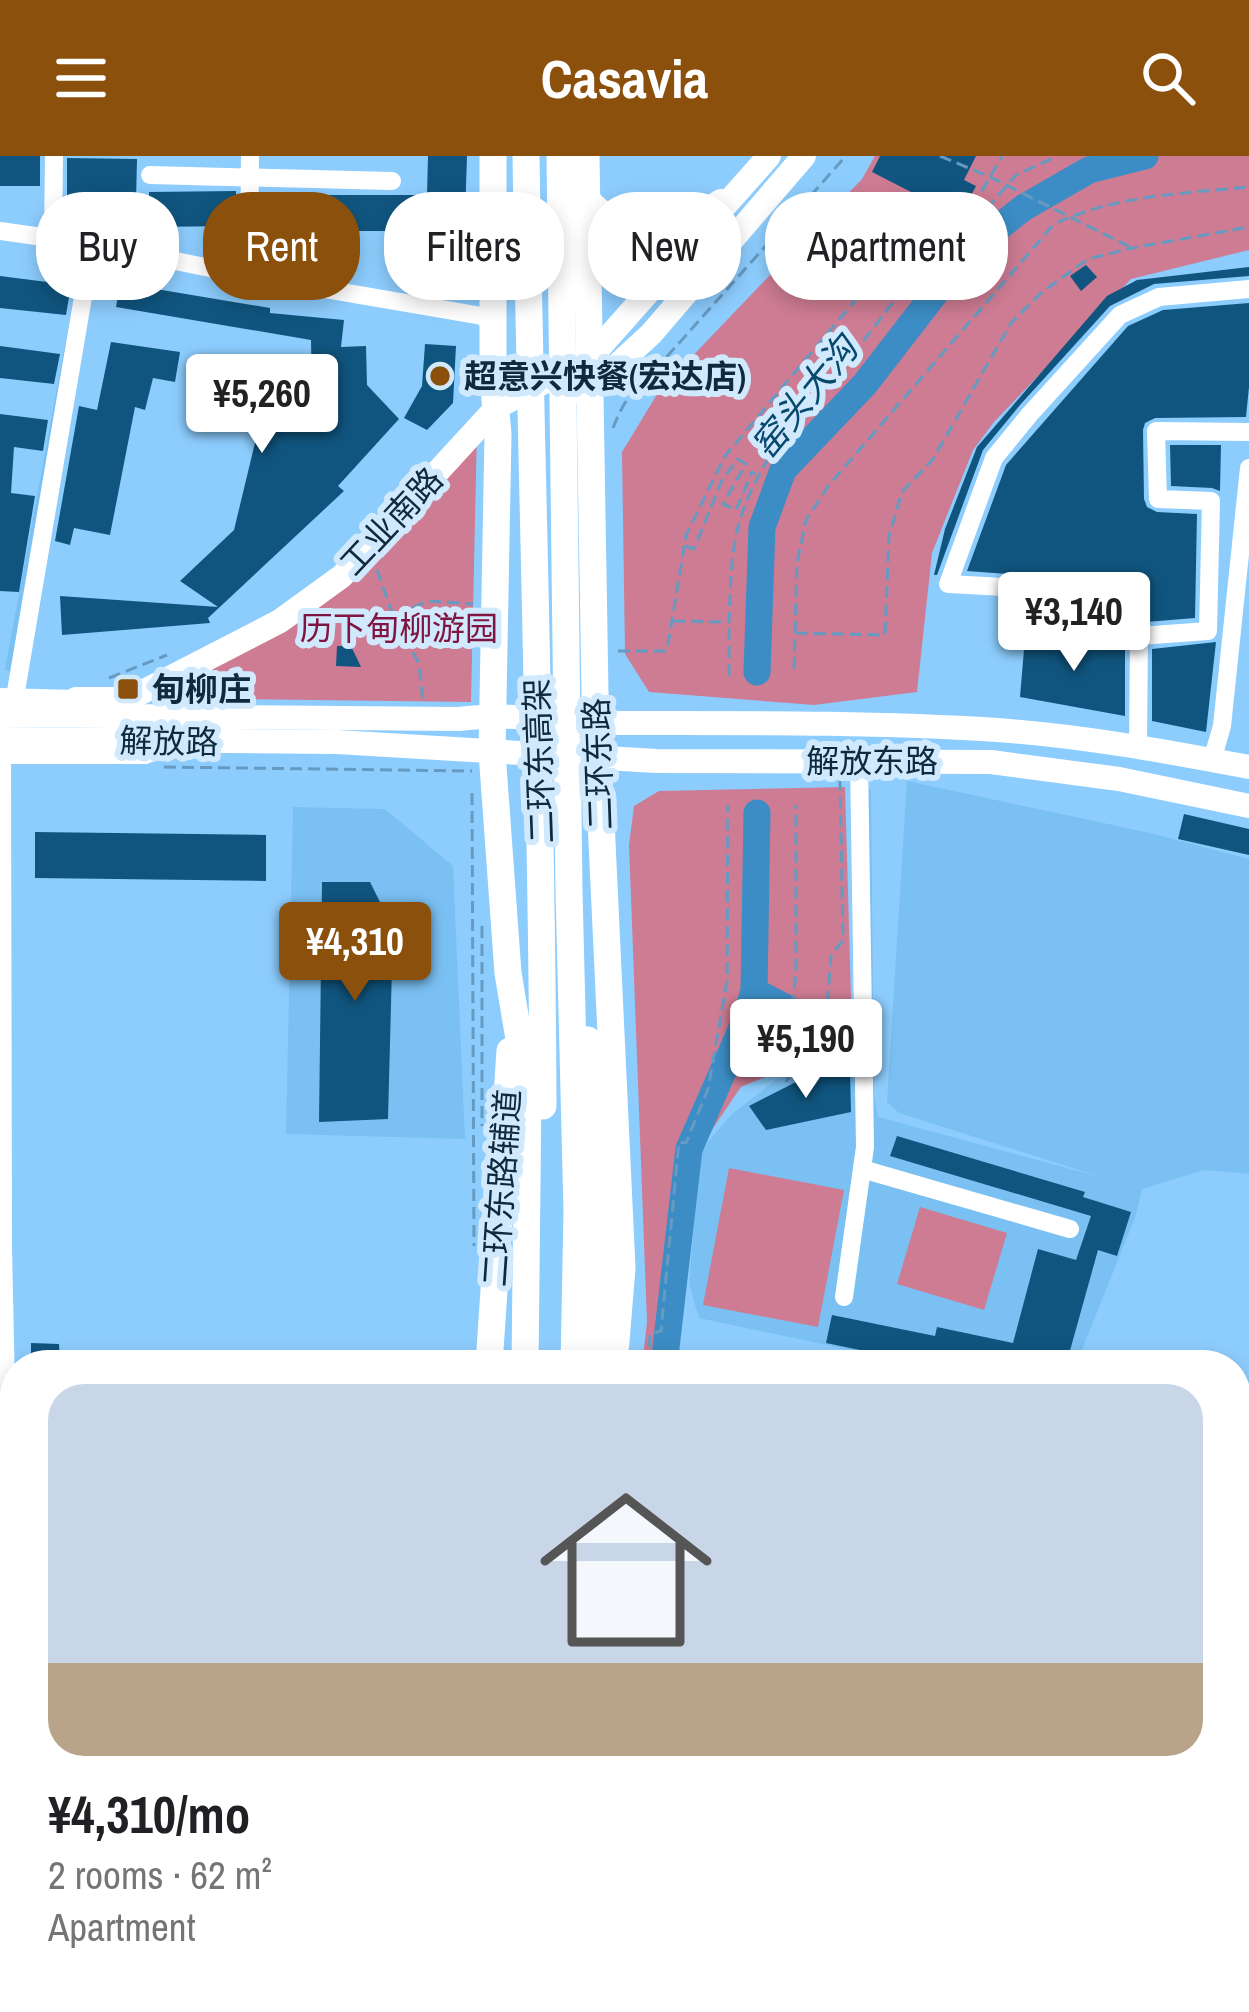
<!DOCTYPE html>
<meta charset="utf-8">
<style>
body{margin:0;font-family:"Archivo Narrow","Noto Sans SC",sans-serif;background:#f2f2f2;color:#202124;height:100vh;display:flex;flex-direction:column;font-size:45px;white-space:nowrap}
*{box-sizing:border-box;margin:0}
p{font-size:39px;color:#757577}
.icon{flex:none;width:66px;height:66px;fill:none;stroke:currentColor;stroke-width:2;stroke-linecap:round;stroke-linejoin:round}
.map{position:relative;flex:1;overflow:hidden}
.drawer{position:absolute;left:0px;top:1194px;width:1251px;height:663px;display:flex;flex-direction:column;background:#fff;border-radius:48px 48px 0 0;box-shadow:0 6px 18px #0003}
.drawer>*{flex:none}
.hud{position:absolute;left:36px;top:36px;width:1179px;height:108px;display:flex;gap:24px}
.price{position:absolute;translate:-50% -102px;padding:0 27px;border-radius:12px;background:#fff;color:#222;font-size:39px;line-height:78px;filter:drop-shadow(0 3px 6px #0008)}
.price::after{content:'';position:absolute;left:50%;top:72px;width:36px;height:27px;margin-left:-18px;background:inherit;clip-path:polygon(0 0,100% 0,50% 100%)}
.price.on{background:#8b500b;color:#fff}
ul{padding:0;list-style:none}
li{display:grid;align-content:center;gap:24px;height:636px;padding:0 48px}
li+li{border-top:3px solid #e0e0e0}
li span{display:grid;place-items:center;height:372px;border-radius:36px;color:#555}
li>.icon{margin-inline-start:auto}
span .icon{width:216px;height:216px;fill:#fffc;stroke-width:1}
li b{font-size:51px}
.chip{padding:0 42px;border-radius:48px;background:#fff;box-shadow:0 6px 18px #0003;font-size:42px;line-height:108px}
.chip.on{background:#8b500b;color:#fff}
header{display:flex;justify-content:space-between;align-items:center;height:156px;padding:0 48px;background:#8b500b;color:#fff;font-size:54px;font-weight:800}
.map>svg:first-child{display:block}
</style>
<header><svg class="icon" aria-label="menu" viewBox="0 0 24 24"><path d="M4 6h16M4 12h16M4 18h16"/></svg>Casavia<svg class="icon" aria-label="search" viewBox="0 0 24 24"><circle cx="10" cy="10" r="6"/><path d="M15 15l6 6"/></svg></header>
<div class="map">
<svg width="1249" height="1856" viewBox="0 0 1249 1856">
<rect width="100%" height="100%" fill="#8dcdfe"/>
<g fill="#7ac0f3">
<path d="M81,102L14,517L5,514Z"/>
<path d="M907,625L1150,677L1249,703V1018L1204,1014L1142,1033L1136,1059L1076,1209H922L699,1162L689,1128L700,995L732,958L781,920L850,892L855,844L851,633H871L874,940L878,961L1101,1021L899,957L887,946Z"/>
<path d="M293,651L385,653L453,710L465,983L286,978Z"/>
<path d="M49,1842H327L324,1856H49Z"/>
</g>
<g fill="#cd7c93">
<path d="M875,0H1249V94L1131,123L994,266L973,294L932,397L917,536L814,549L649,536L625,498L622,296L659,235L862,23Z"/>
<path d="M477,274L471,546L144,542L282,468Z"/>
<path d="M845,631L851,841L844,889L741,931L698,994L681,993L669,1209H642L647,1166L629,689L634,650L659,635Z"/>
<path d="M729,1012L844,1034L818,1171L703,1149Z"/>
<path d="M920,1051L1007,1077L984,1154L897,1128Z"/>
<path d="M1236,1447L1249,1449V1661L1236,1660Z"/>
<path d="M502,1842H618L616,1856H498Z"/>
</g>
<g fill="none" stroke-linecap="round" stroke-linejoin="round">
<g stroke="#3c8dc5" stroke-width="27">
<path d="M757,516L762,371L783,314L865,228L950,118L985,82L1023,52L1089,14L1145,0"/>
<path d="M754,835L786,852"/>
<path d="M664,1209L689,993L745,865L754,835L757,657"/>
<path d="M585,1856L587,1842"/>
</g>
</g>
<g fill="#10557f">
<rect x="0" y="0" width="40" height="30"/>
<path d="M428,0H467L464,92L426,91V75H266V70H263V39H427Z"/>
<path d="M880,0H976L964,24L976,30L960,61L872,16Z"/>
<path d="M67,2L137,3L136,46L67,45Z"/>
<path d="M236,35V70L149,71V36Z"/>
<path d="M1086,109L1097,121L1081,135L1070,120Z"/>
<path d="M1249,111V120L1154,128L1110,150L1020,249L983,294L937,419H934L945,373L977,291L1107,140L1137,124Z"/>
<path d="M0,120L71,129L66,159L0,152Z"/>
<path d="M120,127L270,152V157L344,164L341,191L366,190L367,229L399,263L338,330L344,335L208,462L210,467L62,479L60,440L218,451L180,425L234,374L260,266L231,261L242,201L263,205L259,228L312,241L311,184L116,151Z"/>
<path d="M1249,147V231L1246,261L1155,262L1145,267L1143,274L1144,343L1147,351L1157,356L1197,358L1195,462L1146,466L1057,460L1056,432L1049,421L967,415L1006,309L1128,170L1163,154Z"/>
<path d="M111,186L180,196L175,226L153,222L145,254L135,251L110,379L74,372L70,389L55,385L79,250L97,254Z"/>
<path d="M425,188L456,190L453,247L427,274L404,262L422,230Z"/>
<path d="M0,190L60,198L54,228L0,222Z"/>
<path d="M0,258L48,264L43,295L14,291L11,337L35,340L19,436L0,435Z"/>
<path d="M1170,289H1221L1220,335L1212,332L1171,330Z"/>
<path d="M1028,446L1030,474L1037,485L1125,490V560L1020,541Z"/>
<path d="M1216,486L1206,576L1152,565V493Z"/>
<path d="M337,490H351L361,511L336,510Z"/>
<path d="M1184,658L1249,673V699L1178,683Z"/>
<path d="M35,676L266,679V725L35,722Z"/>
<path d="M322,726H370L393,772L388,963L319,966Z"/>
<path d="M850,915L851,956L766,974L749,950L800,924Z"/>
<path d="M897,980L1085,1036L1083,1041L1131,1056L1117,1100L1098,1094L1066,1209H933L826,1187L832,1159L935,1180L937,1171L1013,1187L1038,1093L1076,1104L1091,1060L890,1000Z"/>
<path d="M31,1187L59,1188L60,1209H31Z"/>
<path d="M1236,1308L1249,1311V1355L1236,1352Z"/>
<path d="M97,1842H295L294,1856H97Z"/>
</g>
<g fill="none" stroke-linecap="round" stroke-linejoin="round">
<g stroke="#669ac1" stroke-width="3" stroke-dasharray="12 6" stroke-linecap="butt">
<path d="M940,0L990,21L1130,91"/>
<path d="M973,53L981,59L1016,19L1058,0"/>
<path d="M613,272C624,243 639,224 663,205L846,0"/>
<path d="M686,390L694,393L722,324L738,303L746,308L723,348L736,354L752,316L755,318"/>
<path d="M377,414L391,454L419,508L423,545"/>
<path d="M396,459L428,445L473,448"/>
<path d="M673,465L729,466C731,428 730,390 743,355C762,300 796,267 832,224C858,193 882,160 907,128L895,121"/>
<path d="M796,477L885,479L889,380L902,336L933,303L1011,167L1041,137L1088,103L1132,92L1249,71"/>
<path d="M618,495H667L686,379L725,300L872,124L895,121L972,52L1002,0"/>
<path d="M794,513L797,407L806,364L829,329L1054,68C1113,40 1184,37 1249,31"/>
<path d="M729,520V467"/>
<path d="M109,522L167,499"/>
<path d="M164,611L472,615"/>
<path d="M472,637L474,1090"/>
<path d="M482,770V970"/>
<path d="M761,915L790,862L796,819V649"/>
<path d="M786,926L827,851L831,800L843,784L840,625"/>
<path d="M648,1209L650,1178L661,1175L679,986L686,987L708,933L727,825L728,649"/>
<path d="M253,1846V1842"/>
<path d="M194,1850V1842"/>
<path d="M197,1850L198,1842"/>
<path d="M539,1856L550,1842"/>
</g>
<g stroke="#fff" stroke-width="18">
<path d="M150,19L392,25"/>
<path d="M0,75L92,88L249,120L482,160L493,169"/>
<path d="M53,82L54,0"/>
<path d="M249,120L250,0"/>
<path d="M1139,480L1208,475L1211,345L1158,343L1156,275L1249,276"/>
<path d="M0,541L76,543"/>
<path d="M15,541L92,88"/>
<path d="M1138,591L1139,477L1043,473V433L948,428L994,302L1030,258L1120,159L1159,141L1249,133"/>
<path d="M0,599H145L173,588"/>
<path d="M2,599L3,1092L15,1651"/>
<path d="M1212,604L1222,570L1249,312"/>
<path d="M862,1013L1070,1073"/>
<path d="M844,1141L865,991L859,604"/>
<path d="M1236,1455L1249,1456"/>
<path d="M1236,1678L1249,1679"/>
<path d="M0,1731H15"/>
<path d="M1236,1754L1249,1755"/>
<path d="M28,1842V1856"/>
<path d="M336,1856L339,1842"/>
<path d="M635,1856L636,1842"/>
<path d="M957,1856L958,1842"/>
</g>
<g stroke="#fff" stroke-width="24">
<path d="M588,43C628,88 675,74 721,45"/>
<path d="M580,236L590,234L651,178L804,0"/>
<path d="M76,543H129L280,465L342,420L497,251L590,202L769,0"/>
<path d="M0,559L459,563C514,556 568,567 623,567C747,567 872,566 997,574C1082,580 1165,595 1249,611"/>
<path d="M0,583L337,586L656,605L991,606L1119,623L1249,650"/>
</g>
<g stroke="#fff" stroke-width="27">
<path d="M493,0V221L498,279L492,596L508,817L528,937L525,1209"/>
<path d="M526,0C531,317 542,633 543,950"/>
<path d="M560,0L569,735L577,1056L574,1209"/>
<path d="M586,0L595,537L622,1112L614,1209"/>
<path d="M588,884C601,992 602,1101 594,1209"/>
<path d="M489,1209L510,895"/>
<path d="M366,1856L368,1842"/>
<path d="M392,1856L395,1842"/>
<path d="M425,1856L429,1842"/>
<path d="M451,1856L456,1842"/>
</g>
</g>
<g fill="#8b500b" stroke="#d0e9fd" stroke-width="4.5">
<circle cx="440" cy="220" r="12"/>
<rect x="116" y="521" width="24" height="24" rx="6"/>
</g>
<g text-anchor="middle" stroke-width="12" stroke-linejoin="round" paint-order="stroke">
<g font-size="33" font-weight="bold" fill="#102a3d" stroke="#d0e9fd" text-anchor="start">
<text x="464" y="232">超意兴快餐(宏达店)</text>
<text x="152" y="545">甸柳庄</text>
</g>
<g font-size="33" fill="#102a3d" stroke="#d0e9fd">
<text transform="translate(391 365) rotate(-47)" y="12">工业南路</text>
<text transform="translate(169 585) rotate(1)" y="12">解放路</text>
<text transform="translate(539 605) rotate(-92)" y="12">二环东高架</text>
<text x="872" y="617">解放东路</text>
<text transform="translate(598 608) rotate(-92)" y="12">二环东路</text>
<text transform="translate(501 1032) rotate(-86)" y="12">二环东路辅道</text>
</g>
<g font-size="33" fill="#811542" stroke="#d0e9fd">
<text x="399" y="484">历下甸柳游园</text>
</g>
<g font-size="36" font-style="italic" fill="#07486d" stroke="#d0e9fd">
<text transform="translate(804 241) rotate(-51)" y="13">窑头大沟</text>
</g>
</g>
</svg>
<b class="price" style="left:262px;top:300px">¥5,260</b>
<b class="price" style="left:1074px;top:518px">¥3,140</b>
<b class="price on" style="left:355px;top:848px">¥4,310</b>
<b class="price" style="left:806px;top:945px">¥5,190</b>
<div class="hud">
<a class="chip">Buy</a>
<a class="chip on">Rent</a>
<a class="chip">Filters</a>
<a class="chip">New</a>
<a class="chip">Apartment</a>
</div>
<section class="drawer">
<ul>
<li><span style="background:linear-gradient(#c9d6e8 75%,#b9a48a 0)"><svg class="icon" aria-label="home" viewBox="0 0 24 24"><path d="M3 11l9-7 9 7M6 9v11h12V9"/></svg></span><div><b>¥4,310/mo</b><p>2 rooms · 62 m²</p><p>Apartment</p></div></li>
</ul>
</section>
</div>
